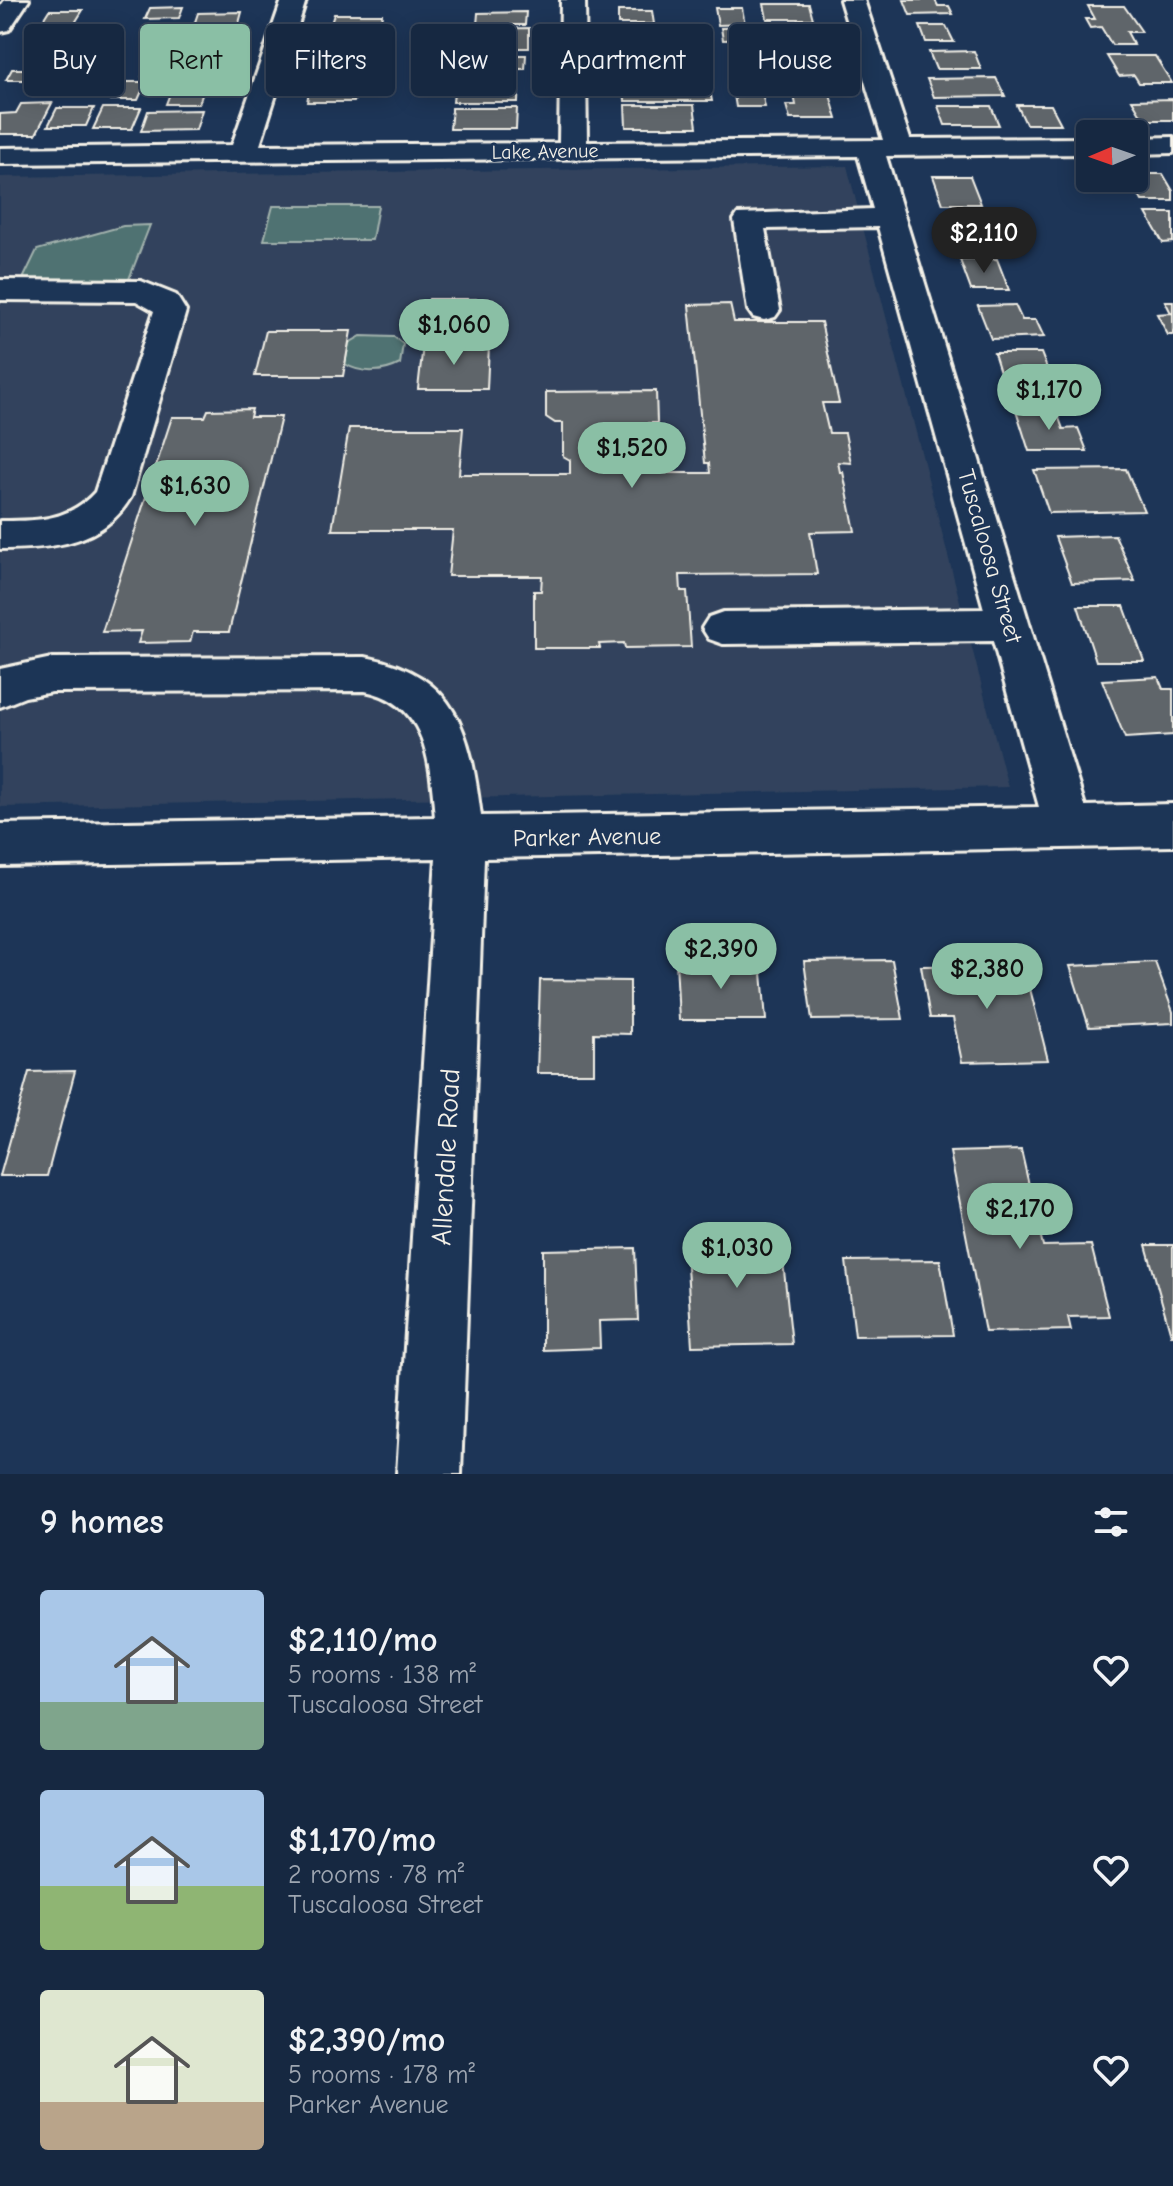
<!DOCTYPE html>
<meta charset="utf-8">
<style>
body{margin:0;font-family:"Comic Neue",sans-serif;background:#23344c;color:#f1f3f6;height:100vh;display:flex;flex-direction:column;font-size:30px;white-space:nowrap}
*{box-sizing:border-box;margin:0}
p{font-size:26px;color:#9ea6b1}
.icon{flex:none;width:44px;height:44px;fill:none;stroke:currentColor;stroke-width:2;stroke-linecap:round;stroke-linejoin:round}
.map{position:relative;height:1474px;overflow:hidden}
.sheet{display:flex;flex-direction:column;background:#162841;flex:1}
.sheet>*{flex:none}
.hud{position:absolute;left:24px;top:24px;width:1126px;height:72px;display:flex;gap:16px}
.needle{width:52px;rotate:268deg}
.buttons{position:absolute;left:1076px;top:120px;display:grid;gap:16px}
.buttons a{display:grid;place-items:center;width:72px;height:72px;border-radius:8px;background:#162841;box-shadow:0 4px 20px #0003,0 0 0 2px #35445a;font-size:40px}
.price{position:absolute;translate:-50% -68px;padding:0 18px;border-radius:28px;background:#8abfa5;color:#111;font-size:26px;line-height:52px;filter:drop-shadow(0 2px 4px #0008)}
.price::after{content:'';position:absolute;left:50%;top:48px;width:24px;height:18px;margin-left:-12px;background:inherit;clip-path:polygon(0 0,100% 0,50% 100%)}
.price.selected{background:#222;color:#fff}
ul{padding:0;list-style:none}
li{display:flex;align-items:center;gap:24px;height:200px;padding:0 40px}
li span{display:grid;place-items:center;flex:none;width:224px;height:160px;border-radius:8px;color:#555}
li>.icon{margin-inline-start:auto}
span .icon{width:96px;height:96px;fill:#fffc;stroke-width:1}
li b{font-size:34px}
h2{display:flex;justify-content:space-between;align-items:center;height:96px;padding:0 40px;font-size:34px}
.chip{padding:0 28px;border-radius:8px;background:#162841;box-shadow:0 4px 20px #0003,0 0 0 2px #35445a;font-size:28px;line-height:72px}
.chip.selected{background:#8abfa5;color:#111}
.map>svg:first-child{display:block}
</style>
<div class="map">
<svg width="1173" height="1474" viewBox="0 0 1173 1474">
<rect width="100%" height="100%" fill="#1d3557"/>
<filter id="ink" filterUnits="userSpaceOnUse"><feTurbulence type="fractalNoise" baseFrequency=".0125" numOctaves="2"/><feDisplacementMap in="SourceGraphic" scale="16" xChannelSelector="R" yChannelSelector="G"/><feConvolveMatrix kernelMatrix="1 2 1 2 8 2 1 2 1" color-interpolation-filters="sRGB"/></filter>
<g filter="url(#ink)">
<path fill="#31435d" d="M847,166L1008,787L0,807V177Z"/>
<g fill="#507272" stroke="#a2b2ad" stroke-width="2">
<path d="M273,206H378L372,240H264Z"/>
<path d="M150,225L129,279H23L37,250L123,226Z"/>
<path d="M361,336L394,337L403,344L400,364C383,373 361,374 345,364L349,343Z"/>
</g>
<g fill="#5f656b" stroke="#f4f1e8" stroke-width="2">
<path d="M904,0H935L938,6H949L953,14L910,15Z"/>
<path d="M764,4H809L813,19H767Z"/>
<path d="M1088,6H1124L1142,32H1127L1134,45H1112L1101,27L1090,28L1085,19H1095Z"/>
<path d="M183,7L179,18L145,19L150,8Z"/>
<path d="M715,8H742L745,24L718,25Z"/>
<path d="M49,10H83L73,26H39Z"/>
<path d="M618,11H652L654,24H618Z"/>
<path d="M242,12L238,27L193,28L198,13Z"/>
<path d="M526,12L525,25H477L478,13Z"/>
<path d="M334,14H382L380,27H330Z"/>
<path d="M920,26H946L954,42H926Z"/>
<path d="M801,27L804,38H773L775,47H754L753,39L723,40L721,28Z"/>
<path d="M529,28V48H505V43H493L494,29Z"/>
<path d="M673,28H704L706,39H675Z"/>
<path d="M196,31H232L227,44L180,45L182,39H193Z"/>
<path d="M370,33H393L390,51L326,52L329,40L369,39Z"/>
<path d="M37,35H74L65,54L27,55Z"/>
<path d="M974,51L981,69H936L929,52Z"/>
<path d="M795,52H826L832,74H804L803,68H782L779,55H795Z"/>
<path d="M477,55H526L525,69H505L504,76H458L459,67L476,68Z"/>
<path d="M1107,56H1155L1172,83H1139L1134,75L1119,76Z"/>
<path d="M148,61H205L199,76H142Z"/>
<path d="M618,62H667L668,74H619Z"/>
<path d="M322,63H382L380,75L319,76Z"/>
<path d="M35,65H87L80,80H6L12,69H32Z"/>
<path d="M996,78L1005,96L934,97L927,79Z"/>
<path d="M708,81L712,101H625L624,82Z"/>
<path d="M120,82H146L138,100H111Z"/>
<path d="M455,82H519L518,102H453Z"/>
<path d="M732,83H760L765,107H736Z"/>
<path d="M173,86H205L199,104H166Z"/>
<path d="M310,86H358L354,102H307Z"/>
<path d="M794,95H830L837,119H790L786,105H796Z"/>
<path d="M1173,99V120H1144L1132,100Z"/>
<path d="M52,103L36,134H0V114L16,113L21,104Z"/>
<path d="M625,105H694L697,127H626Z"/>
<path d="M1017,105H1051L1061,124H1026Z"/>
<path d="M938,106H991L999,125H945Z"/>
<path d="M57,108H94L86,126H48Z"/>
<path d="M103,108H141L132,129H93Z"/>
<path d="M452,108H517L516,129H450Z"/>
<path d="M202,110L196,130L141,131L148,111Z"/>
<path d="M1134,174H1163L1173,191V201H1142L1130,178H1134Z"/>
<path d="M933,176H970L981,204H943Z"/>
<path d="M1146,213H1173V242L1163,243Z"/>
<path d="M946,217H980L983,226H990L996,243H954Z"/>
<path d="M997,259L1009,290H971L960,260Z"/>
<path d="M429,299H493L489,340H423Z"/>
<path d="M1165,301H1173V335H1168L1157,314L1171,313Z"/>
<path d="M730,304L734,322H821L839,403H822L829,433H845L851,463L838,462L840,472H843L855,531L810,532L817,574L680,575L681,591H687L691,647L625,648L624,643L599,644L600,648H534V591H541L542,576H448L453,530H332L349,428H463L459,474H570V460L563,456V423H555L546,417V392L656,391L657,423H648L650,455L636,464V473H710L709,463H705L689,305Z"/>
<path d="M1015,305L1022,320H1036L1044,337L991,339L978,306Z"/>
<path d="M266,331H351L343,376H255Z"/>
<path d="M423,345H489L487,389H418Z"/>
<path d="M994,353H1041L1050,376H1061L1066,392L1006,391Z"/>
<path d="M252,409L250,417H281L229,632H193L190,642L138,643L142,631L102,632L172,417H205L208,410Z"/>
<path d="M1016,410H1056L1063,429L1078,428L1087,451H1029Z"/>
<path d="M1126,469L1144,511L1049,513L1034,470Z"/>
<path d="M1115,535L1135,581L1072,583L1055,537Z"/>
<path d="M1078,606H1124L1144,661H1096Z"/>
<path d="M1158,677L1163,689H1173V735L1125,738L1102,680Z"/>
<path d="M892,960L903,1019L812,1020L804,961Z"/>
<path d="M676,961H761L766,1020H679Z"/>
<path d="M1155,962L1173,1012V1023L1089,1027L1070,966Z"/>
<path d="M1024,965L1048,1060L962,1062L953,1018H930L921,966Z"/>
<path d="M540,980L630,981V1034L594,1033V1073H537Z"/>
<path d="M75,1071L47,1176H0L29,1072Z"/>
<path d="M1021,1150L1043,1246L1091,1245L1109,1316L1068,1317L1071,1330L985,1332L950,1152Z"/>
<path d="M780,1234L792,1344L692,1346L685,1235Z"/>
<path d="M1146,1245H1173V1335H1171Z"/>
<path d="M635,1248L638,1320L599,1321L600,1348L543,1350V1250Z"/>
<path d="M940,1260L953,1335L855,1336L846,1261Z"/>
</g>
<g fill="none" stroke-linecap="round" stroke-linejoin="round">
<g stroke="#f4f1e8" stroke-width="6">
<g id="minor">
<path d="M5,0H29L9,30L0,32V7Z"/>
<path d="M282,0H306L260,145L559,143L561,0H585L587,142L883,140L840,0H864L910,139L1090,138V154L886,156L1085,806L1173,804V846L484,858L461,1474H397L436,858L0,866V824L435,817C430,764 428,703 365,691L52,692L25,697L0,707V669L52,658L365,657C458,675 470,732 481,816L1039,807L993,641L723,644L709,639L702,628L709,617L723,612L984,609L878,227L765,229L780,310L775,317L764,320L753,317L748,310L734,220L738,214L873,209L858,156L0,164V148L232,145Z"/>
<path d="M1173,137V153L1134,154V138Z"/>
<path d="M0,280L141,281L176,295L186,311L131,497C103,545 50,549 0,549V521C37,521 69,521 95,492L154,311L136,301L0,300Z"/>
</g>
</g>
<use href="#minor" fill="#1d3557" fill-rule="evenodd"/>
</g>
</g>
<g text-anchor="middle" stroke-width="6" stroke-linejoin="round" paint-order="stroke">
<g font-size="20" fill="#f4f1e8" stroke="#1d3557">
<text transform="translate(545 151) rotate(-1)" y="7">Lake Avenue</text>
</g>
<g font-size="24" fill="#f4f1e8" stroke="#1d3557">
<text transform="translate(990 556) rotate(74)" y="8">Tuscaloosa Street</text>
<text transform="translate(587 837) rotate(-1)" y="8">Parker Avenue</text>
</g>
<g font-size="28" fill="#f4f1e8" stroke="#1d3557">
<text transform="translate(445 1157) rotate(-87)" y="10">Allendale Road</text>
</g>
</g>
</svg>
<div class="buttons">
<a><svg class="needle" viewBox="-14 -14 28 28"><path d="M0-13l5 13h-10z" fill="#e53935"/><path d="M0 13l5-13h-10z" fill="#9ea6b1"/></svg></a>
</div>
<b class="price selected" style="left:984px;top:275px">$2,110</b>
<b class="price" style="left:454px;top:367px">$1,060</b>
<b class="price" style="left:1049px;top:432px">$1,170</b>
<b class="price" style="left:632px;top:490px">$1,520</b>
<b class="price" style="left:195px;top:528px">$1,630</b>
<b class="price" style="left:721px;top:991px">$2,390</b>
<b class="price" style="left:987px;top:1011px">$2,380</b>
<b class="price" style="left:1020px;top:1251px">$2,170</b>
<b class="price" style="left:737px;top:1290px">$1,030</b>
<div class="hud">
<a class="chip">Buy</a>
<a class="chip selected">Rent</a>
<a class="chip">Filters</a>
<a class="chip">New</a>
<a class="chip">Apartment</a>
<a class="chip">House</a>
</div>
</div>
<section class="sheet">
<h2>9 homes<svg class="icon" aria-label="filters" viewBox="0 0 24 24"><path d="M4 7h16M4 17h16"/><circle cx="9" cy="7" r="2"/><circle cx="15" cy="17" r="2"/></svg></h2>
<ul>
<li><span style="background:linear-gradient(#a9c7e8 70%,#7fa58c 0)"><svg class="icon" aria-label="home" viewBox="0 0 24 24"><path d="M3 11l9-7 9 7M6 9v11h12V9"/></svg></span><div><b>$2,110/mo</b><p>5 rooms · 138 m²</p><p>Tuscaloosa Street</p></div><svg class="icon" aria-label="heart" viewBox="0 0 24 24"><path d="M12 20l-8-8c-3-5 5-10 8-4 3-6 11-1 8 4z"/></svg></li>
<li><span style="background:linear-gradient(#a9c7e8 60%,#8fb573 0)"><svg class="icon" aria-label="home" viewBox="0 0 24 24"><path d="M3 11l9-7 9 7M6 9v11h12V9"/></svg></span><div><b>$1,170/mo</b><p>2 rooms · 78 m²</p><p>Tuscaloosa Street</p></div><svg class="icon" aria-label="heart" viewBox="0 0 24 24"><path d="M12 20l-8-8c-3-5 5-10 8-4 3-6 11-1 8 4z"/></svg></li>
<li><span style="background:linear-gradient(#dfe7d0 70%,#b9a48a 0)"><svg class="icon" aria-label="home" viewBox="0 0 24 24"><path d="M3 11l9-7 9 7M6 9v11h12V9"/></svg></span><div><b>$2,390/mo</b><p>5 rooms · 178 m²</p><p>Parker Avenue</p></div><svg class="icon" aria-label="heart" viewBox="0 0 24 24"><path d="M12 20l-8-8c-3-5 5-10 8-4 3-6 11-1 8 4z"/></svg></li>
</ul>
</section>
